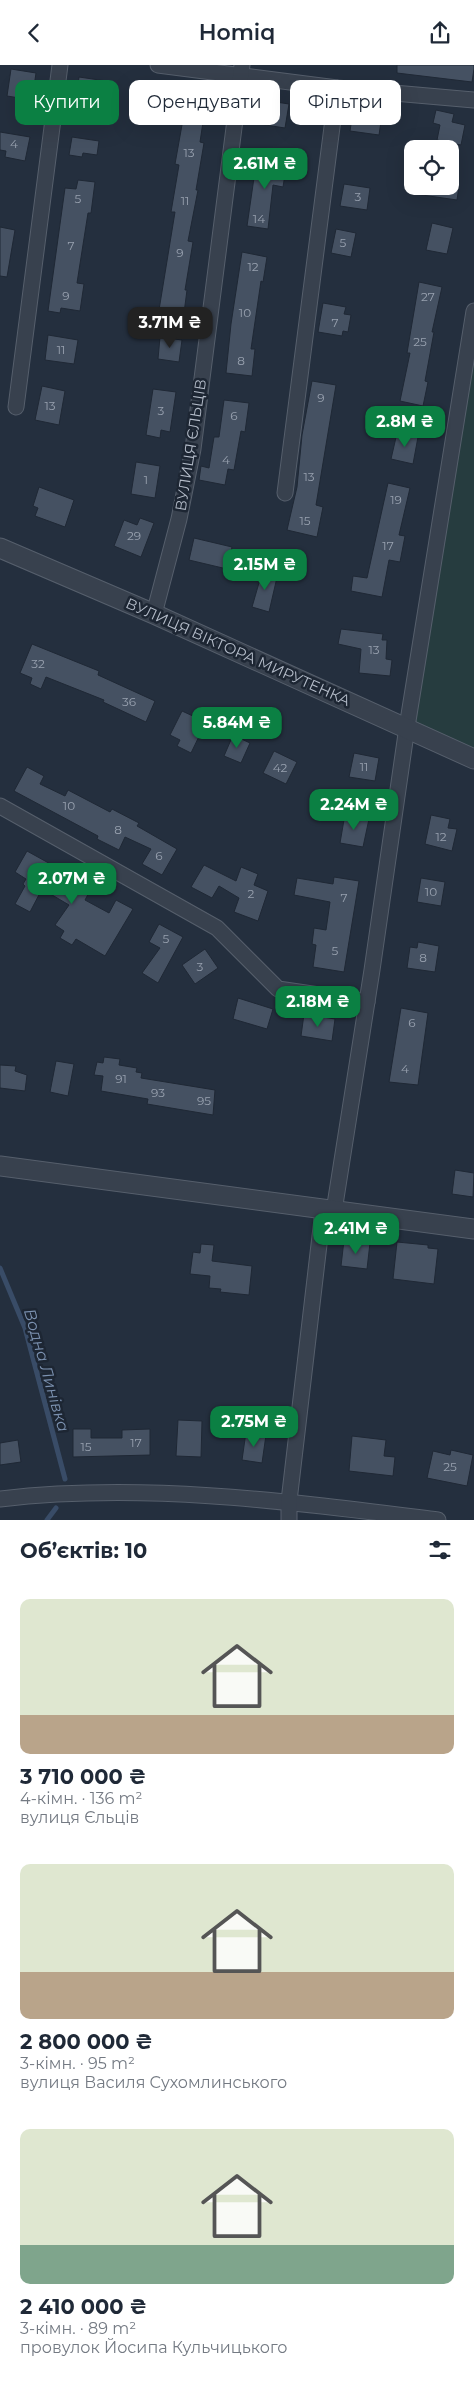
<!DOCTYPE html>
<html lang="uk">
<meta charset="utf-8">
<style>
body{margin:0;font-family:Montserrat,sans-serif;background:#f2f2f3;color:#1f2937;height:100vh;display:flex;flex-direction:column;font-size:19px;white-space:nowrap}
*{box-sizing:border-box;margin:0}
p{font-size:16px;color:#747a83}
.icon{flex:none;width:28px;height:28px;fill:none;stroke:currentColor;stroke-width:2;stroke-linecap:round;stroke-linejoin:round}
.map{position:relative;height:1455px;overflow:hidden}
.side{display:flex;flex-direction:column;background:#fff;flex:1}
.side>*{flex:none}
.guide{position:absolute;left:15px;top:15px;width:445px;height:45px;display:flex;gap:10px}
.buttons{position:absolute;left:404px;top:75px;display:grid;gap:10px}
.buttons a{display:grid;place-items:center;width:55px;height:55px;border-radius:10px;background:#fff;box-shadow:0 5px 20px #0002;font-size:25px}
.price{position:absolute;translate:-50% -42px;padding:0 11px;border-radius:10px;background:#0b8043;color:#fff;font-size:16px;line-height:32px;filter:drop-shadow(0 1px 2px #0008)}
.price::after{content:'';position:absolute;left:50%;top:30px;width:15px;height:11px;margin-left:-8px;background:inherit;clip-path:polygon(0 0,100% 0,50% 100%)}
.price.active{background:#222;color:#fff}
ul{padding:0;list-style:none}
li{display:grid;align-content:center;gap:10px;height:265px;padding:0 20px}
li span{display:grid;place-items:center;height:155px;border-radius:10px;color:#555}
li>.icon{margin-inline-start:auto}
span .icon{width:90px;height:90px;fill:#fffc;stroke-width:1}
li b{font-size:21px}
h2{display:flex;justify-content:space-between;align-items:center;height:60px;padding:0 20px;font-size:21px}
.chip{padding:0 18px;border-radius:10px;background:#fff;box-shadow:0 5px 20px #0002;font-size:18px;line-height:45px}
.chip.active{background:#0b8043;color:#fff}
header{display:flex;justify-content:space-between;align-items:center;height:65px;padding:0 20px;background:#fff;font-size:22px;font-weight:600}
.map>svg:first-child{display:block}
</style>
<header><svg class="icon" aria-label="back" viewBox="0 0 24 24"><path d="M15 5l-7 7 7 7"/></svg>Homiq<svg class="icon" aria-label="share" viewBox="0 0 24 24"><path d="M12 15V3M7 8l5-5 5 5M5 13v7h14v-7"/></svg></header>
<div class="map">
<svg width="474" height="1455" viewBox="0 0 474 1455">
<rect width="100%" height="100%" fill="#242f3e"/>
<path fill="#263c3f" d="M474,287V694L410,666Z"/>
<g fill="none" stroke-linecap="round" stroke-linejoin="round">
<g stroke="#394c67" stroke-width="5">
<path d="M0,1203L25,1263L65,1414"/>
<path d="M47,1455L56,1443"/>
</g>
</g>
<g fill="#455162" stroke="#1f2835">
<path d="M397,0H474V4L472,17L397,8Z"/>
<path d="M11,4L36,8L32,35L7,31Z"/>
<path d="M79,12L113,17L111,33L106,32L105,39L92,38L91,43L75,41Z"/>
<path d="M173,21L214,27L211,45L205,44L200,77L204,78L196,125H198L188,176L193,177L185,225H187L184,248L159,245L175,147H171L179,100L175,99L185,43L170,41Z"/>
<path d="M263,35L289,39L285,63L259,59Z"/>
<path d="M354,40L383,43L379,70L350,66Z"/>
<path d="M436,45L454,49L452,57L465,60L461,80L437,75L440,60L433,58Z"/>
<path d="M0,67L30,72L25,96L5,92L6,86L0,85Z"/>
<path d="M72,72L99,76L97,90L83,88L82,92L69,90Z"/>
<path d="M257,92L287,97L283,122L273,120L268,164L247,161Z"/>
<path d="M78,115L95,117L91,148H88L77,218L84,219L80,246L61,243L60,248L48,246L65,123L76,124Z"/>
<path d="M344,119L370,123L367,145L340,141Z"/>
<path d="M416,121H459L457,135L415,129Z"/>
<path d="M432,158L453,163L447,189L426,185Z"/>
<path d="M0,162L15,165L7,212L0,211Z"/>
<path d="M336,164L356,168L351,192L331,188Z"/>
<path d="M242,187L267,192L263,217L261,216L251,284H255L252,311L226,308L231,259Z"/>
<path d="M419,217L442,222L432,267H434L425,316L428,317L423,341L400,336L410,288H407Z"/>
<path d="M323,238L346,242L344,249L351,250L348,267L343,266L342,271L318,267Z"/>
<path d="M48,270L78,275L74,299L45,295Z"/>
<path d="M160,272L182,275L179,297L158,294Z"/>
<path d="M312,316L336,320L316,440L323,442L317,472L287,465L297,422L302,370Z"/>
<path d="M42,321L65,326L59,360L35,355Z"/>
<path d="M153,324L176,327L170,367L161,365L160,373L146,370Z"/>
<path d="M224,335L249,338L245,367L241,366L234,405L228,404L225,420L199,415L201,401L209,403L214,372H219Z"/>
<path d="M397,368L418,372L413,399L391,394Z"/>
<path d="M136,397L160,401L155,433L131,429Z"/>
<path d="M388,418L410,423L399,470L405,471L400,497L389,495L382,532L351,526L353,511L367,513Z"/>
<path d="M39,422L74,435L65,462L35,451L38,443L33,441Z"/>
<path d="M140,453L154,458L141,492L114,481L124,455L137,460Z"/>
<path d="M194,473L232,482L227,504L189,495Z"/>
<path d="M263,504L278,508L269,547L252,542Z"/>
<path d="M341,564L383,569L382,575H387L386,594L392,595L390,611L359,608L361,584L338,579Z"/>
<path d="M32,579L99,606L98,610L155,636L146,657L103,637L104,635L46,612L41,624L30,619L32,613L20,608Z"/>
<path d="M182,646L206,657L191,688L177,681L180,675L170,670Z"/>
<path d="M233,670L250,678L241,698L224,691Z"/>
<path d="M274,686L297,697L286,719L263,708Z"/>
<path d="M354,688L379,693L375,716L349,712Z"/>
<path d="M27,702L44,711L40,719L65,731L68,725L110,747L112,744L139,758L137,761L177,784L162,810L142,799L151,784L125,772L119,785L97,774L98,771L14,726Z"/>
<path d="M345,749L369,754L363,782L340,778Z"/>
<path d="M431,750L450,754L448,763L457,764L452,786L425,779Z"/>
<path d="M27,786L92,822L85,835L109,848L116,835L133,844L105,891L76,874L72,880L60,873L64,866L55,860L69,840L42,824L30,847L15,839L25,821L23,819L26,814L15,807Z"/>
<path d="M204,800L236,816L241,802L258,809L254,820L268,826L258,856L234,847L239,833L219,821L212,833L191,822Z"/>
<path d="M334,812L359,816L344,907L313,902L316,880L312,879L314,863L326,865L330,837L294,830L297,813L333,819Z"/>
<path d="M421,813L445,817L441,841L417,837Z"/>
<path d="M159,859L183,872L158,918L142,908L160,883L149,877Z"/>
<path d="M418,877L439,881L435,907L407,903L410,882L417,883Z"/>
<path d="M205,884L218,903L195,919L182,900Z"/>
<path d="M238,933L273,944L267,964L233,954Z"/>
<path d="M401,943L428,948L418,1020L389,1017Z"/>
<path d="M304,949L335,954L332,976L301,971Z"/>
<path d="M104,992L120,994L119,1000L137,1003L136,1007L142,1008L141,1013L215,1025L213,1050L147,1039L148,1034L101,1026L103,1011L94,1010L97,997L103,998Z"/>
<path d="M56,996L74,999L68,1031L50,1027Z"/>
<path d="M0,1000L16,1001L15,1006L27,1010L25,1026L0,1023Z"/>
<path d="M455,1105L474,1108L473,1132L452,1129Z"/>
<path d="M344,1175L370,1178L367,1204L341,1201Z"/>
<path d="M397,1177L428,1180V1183L438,1184L434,1219L393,1214Z"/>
<path d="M201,1179L214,1180L212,1196L252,1201L249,1230L220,1227L221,1224L209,1223L210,1211L190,1209L193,1187L200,1188Z"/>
<path d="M178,1355L202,1356L201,1392L176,1391Z"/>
<path d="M73,1364H91V1373H122V1365L150,1364V1390L73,1392Z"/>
<path d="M246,1367L266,1370L262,1398L242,1395Z"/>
<path d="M352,1371L386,1375L384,1391L395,1392L393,1411L349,1406Z"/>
<path d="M18,1375L21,1397L0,1400V1378Z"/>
<path d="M451,1385L473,1390L467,1421L427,1413L433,1386L450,1390Z"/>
</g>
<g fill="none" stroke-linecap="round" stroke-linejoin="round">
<g stroke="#565f6c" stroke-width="17">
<g id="minor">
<path d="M158,0L337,23L474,35"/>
<path d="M16,342L60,0"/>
<path d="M285,428L337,23"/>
<path d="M154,549L179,454L193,384L242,0"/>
<path d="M0,741L217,863L278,924L367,937"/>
<path d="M0,1434C146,1417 293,1437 438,1455"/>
<path d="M289,1455V1436L322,1154L334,1146L372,905L407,662L474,246"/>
</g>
</g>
<g stroke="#565f6c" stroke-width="21">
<g id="tertiary">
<path d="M0,483L154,549L474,694"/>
<path d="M0,1101L474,1164"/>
</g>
</g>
<use href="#minor" stroke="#38414e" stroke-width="15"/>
<use href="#tertiary" stroke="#38414e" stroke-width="19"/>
</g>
<g text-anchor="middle" stroke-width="5" stroke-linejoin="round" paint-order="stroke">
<g font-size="12" fill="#98a1af">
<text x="14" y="83">4</text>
<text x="189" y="92">13</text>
<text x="358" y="136">3</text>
<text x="78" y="138">5</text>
<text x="185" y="140">11</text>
<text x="259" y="158">14</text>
<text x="343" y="182">5</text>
<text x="71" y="185">7</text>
<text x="180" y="192">9</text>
<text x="253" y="206">12</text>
<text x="66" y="235">9</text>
<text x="428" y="236">27</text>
<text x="245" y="252">10</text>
<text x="335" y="262">7</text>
<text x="420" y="281">25</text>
<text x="61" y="289">11</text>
<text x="241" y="300">8</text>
<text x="321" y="337">9</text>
<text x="50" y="345">13</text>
<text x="161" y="350">3</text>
<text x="234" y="355">6</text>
<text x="226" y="399">4</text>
<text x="309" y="416">13</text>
<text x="146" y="419">1</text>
<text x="396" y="439">19</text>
<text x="305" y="460">15</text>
<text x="134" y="475">29</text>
<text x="388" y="485">17</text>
<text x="374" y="589">13</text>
<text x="38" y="603">32</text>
<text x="129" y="641">36</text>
<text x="364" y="706">11</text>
<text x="280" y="707">42</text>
<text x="69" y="745">10</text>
<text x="118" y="769">8</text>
<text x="441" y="776">12</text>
<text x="159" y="795">6</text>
<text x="431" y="831">10</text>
<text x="251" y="833">2</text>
<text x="344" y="837">7</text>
<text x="166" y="878">5</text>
<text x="335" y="890">5</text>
<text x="423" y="897">8</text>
<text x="200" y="906">3</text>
<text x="412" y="962">6</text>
<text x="405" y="1008">4</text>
<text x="121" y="1018">91</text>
<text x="158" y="1032">93</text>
<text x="204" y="1040">95</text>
<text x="136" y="1382">17</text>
<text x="86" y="1386">15</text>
<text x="450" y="1406">25</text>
</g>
<g font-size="15" fill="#b4bcc9" stroke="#1d2633">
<text transform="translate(191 380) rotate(-81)" y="5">ВУЛИЦЯ ЄЛЬЦІВ</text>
<text transform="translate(238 587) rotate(24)" y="5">ВУЛИЦЯ ВІКТОРА МИРУТЕНКА</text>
</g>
<g font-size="16" font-style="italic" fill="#7c92b1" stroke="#1d2633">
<text transform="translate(47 1305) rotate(74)" y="6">Водна Линівка</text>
</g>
</g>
</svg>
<div class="buttons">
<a><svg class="icon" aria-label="locate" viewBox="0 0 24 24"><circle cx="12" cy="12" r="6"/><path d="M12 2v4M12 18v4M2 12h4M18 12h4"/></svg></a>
</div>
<b class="price" style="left:265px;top:125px">2.61M ₴</b>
<b class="price active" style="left:170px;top:284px">3.71M ₴</b>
<b class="price" style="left:405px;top:383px">2.8M ₴</b>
<b class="price" style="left:265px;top:526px">2.15M ₴</b>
<b class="price" style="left:237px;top:684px">5.84M ₴</b>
<b class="price" style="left:354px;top:766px">2.24M ₴</b>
<b class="price" style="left:72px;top:840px">2.07M ₴</b>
<b class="price" style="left:318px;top:963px">2.18M ₴</b>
<b class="price" style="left:356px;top:1190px">2.41M ₴</b>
<b class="price" style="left:254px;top:1383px">2.75M ₴</b>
<div class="guide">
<a class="chip active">Купити</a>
<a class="chip">Орендувати</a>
<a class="chip">Фільтри</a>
</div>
</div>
<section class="side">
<h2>Об’єктів: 10<svg class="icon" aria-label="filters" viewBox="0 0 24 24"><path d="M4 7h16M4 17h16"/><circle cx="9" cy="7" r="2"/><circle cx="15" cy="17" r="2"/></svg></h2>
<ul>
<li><span style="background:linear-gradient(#dfe7d0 75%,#b9a48a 0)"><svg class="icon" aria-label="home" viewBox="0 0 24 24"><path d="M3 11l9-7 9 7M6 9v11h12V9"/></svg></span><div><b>3 710 000 ₴</b><p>4-кімн. · 136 m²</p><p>вулиця Єльців</p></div></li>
<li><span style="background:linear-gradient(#dfe7d0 70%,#b9a48a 0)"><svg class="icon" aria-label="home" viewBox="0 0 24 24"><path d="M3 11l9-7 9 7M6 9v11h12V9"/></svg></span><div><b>2 800 000 ₴</b><p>3-кімн. · 95 m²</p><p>вулиця Василя Сухомлинського</p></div></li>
<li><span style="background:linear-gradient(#dfe7d0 75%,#7fa58c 0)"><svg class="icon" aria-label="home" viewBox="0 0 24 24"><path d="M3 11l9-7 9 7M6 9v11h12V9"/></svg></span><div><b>2 410 000 ₴</b><p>3-кімн. · 89 m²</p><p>провулок Йосипа Кульчицького</p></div></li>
</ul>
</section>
